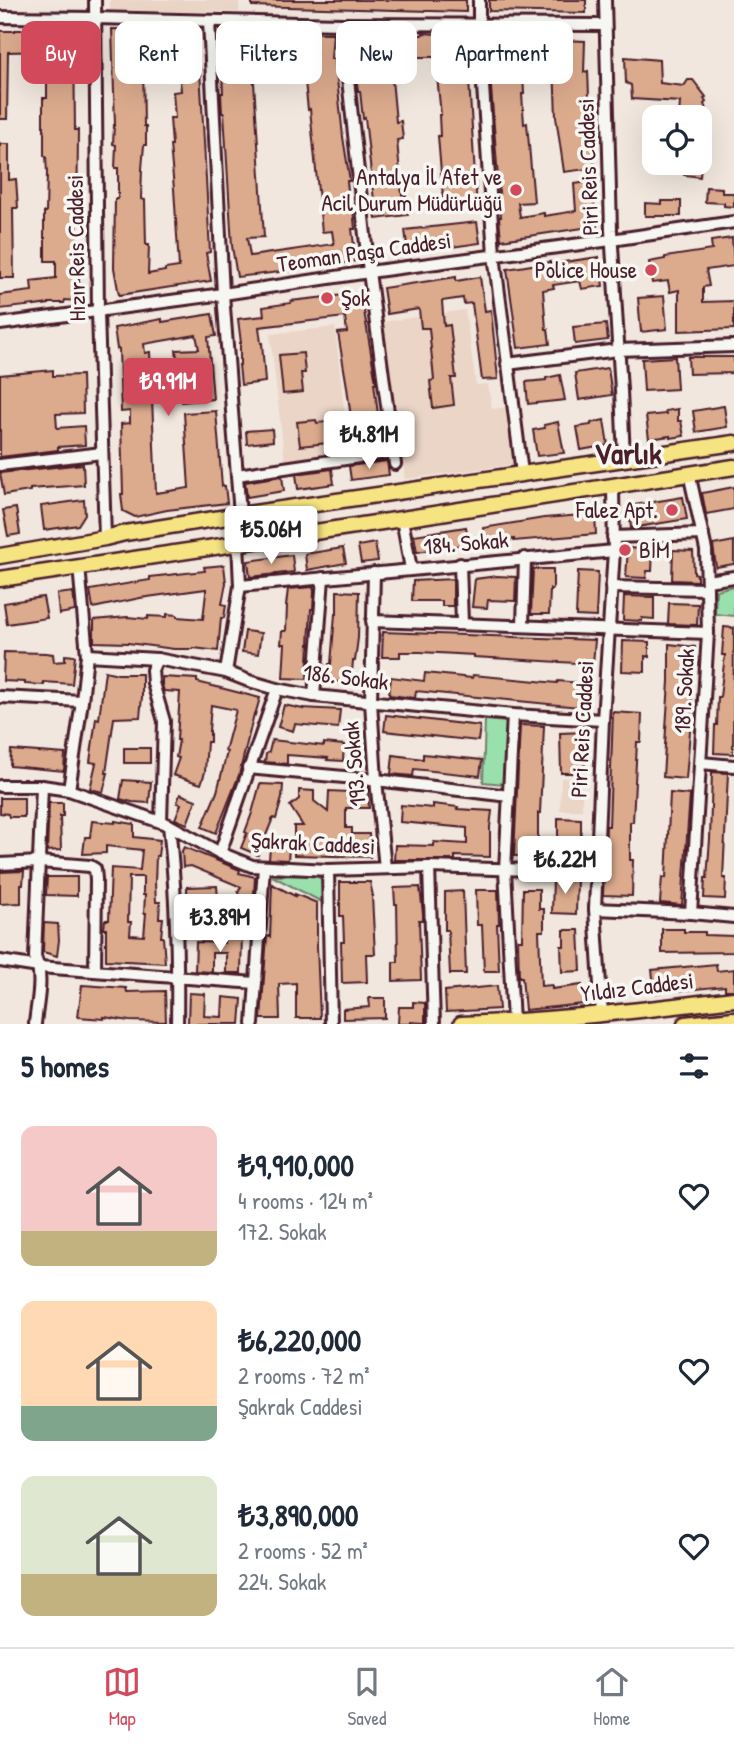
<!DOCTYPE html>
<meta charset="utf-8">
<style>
body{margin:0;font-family:"Patrick Hand",sans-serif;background:#f6f6f7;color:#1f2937;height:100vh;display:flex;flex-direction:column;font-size:26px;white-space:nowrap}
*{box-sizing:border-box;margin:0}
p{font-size:23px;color:#747a83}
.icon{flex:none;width:38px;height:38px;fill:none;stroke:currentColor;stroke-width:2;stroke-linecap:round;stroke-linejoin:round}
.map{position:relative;height:1024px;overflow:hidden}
.sheet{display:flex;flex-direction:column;background:#fff;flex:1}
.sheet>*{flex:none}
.guide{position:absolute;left:21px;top:21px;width:693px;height:63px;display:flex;gap:14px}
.buttons{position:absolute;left:642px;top:105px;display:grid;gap:14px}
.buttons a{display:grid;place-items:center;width:70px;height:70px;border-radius:14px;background:#fff;box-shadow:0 7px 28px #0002;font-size:35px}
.price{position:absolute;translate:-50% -60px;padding:0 16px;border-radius:7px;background:#fff;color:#222;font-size:23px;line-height:46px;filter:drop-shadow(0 2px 4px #0008)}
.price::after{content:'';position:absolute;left:50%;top:42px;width:21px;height:16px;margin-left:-10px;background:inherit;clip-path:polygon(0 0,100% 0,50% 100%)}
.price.active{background:#d1495b;color:#fff}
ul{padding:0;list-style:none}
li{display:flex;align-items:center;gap:21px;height:175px;padding:0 21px}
li span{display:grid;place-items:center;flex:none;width:196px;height:140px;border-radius:14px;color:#555}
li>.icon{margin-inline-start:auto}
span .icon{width:84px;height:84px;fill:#fffc;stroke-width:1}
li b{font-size:30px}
h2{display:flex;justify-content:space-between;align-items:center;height:84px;padding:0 21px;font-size:30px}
.tag{padding:0 24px;border-radius:14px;background:#fff;box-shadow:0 7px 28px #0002;font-size:24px;line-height:63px}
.tag.active{background:#d1495b;color:#fff}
.tabs{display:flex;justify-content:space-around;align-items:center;height:98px;border-top:2px solid #e0e1e3;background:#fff;font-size:19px;color:#747a83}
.tabs a{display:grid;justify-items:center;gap:4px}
.tabs .active{color:#d1495b}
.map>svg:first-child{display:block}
</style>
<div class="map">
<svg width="734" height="1024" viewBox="0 0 734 1024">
<rect width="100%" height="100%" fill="#f1e7de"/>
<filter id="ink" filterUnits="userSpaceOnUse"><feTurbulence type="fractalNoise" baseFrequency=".0143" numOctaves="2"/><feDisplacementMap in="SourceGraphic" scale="14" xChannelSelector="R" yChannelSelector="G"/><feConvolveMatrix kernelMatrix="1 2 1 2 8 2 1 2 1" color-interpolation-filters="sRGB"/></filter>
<g filter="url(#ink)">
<g fill="#ebd5c6">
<path d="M110,0H239V12L110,10Z"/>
<path d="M465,310L476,385L488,384L492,409L509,407L517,464L405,479L383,322Z"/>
<path d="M335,327L349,455L285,462L270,334Z"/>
<path d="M561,778L582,779V810H560Z"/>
</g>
<g fill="#9ae0ad" stroke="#72806c" stroke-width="2">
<path d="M734,586V616L715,614L716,590Z"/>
<path d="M485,720L507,722L504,784L483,782Z"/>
<path d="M314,875L322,879V902L272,876Z"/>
</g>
<g fill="#dcab8e" stroke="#4a1f2b" stroke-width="2" fill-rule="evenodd">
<path d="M252,0H466V12L252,6Z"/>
<path d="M489,0H586V13L489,11Z"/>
<path d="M160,28L197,30L196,57L152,55V57H143L144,126H146V145H144L142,169L141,199L145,200L146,245H149L148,274L165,271V269L179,267L174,189L170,145H172L170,118H175L173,92L181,91L179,70L200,69L210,252L206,253L211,281L119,295L114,268L115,199H118V168H115L116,145L113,144L114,125H115L112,29L160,30Z"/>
<path d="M220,29L273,32L333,33L331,59H335L343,137L350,181H347L350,209L353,208L355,229H352L356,261L313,268L237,277L232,246L224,113H222L221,93H223L222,70L253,67L264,237L247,238L250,256L334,244L332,231L322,232L310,109L308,110L302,53H271V54L252,58L219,56Z"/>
<path d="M15,30H74L75,130H78L77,244L80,299L76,301L65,300L64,303H49V304L34,306V305L0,309V295L32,291L31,281L56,278V261H45V238H44V212H46L47,173L46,156H44V126H43V98H47V59H46V51L8,52L7,119H0V31H15Z"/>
<path d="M358,33H378V36L399,37V34L422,35L423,33L467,36L465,64H468L477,208L444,210L438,136H440L439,115H441L435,57H390L396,122L401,121L403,139L397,140L402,196H406L408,215L376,219L365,118L363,119L360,91H358L355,68H358Z"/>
<path d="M490,36L564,39V40L585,41L584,72L588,71L590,121L593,143H591L595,168L564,172L556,117L554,65H548V61L522,60L523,63L489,62Z"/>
<path d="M625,57L659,60L660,83L684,86L688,80H693L706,97L704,99L706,102L704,104L706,109L703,112L707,117H679L680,102L632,99L631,85L626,83Z"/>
<path d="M523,72L524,94H522L524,124L527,123L534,202L518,203L520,217L544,213V216L576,211L574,184L595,181L596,193H593L597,226L501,240L499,217H501L490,75Z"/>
<path d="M0,144H9V180L16,179L18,208H13L14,278H0Z"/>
<path d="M686,163H701L700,177L684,175Z"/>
<path d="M706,187L722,188V193H734V207L724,206V203L705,202Z"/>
<path d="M662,201H681V216H645V203L662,204Z"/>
<path d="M477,222L480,243L408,253L405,230Z"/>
<path d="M732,238L734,266L706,270L709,286L703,287V302L734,301V329L679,331V290L670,292L668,281L652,283L649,262L665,259V257L712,250L711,241Z"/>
<path d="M599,257L603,286L582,289L580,281L553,285L554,288L543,290L546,329H548L550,344L518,348L507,269L550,262V264Z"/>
<path d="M456,277V281L480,277L485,311L491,310L498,379L482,380L472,303L464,304L463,298L442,301L444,326L450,325L456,378H451L454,405L433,408L430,381L434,380L429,328H421L419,309L387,314L383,288Z"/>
<path d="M361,293L376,383H374L382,446L355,450L347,387L338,333L347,332L345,317L259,327L261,343H262L265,382L241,385L239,365H240V343H241L238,319L264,316L263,307L291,303V301Z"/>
<path d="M664,296L667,329L641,332L638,298Z"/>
<path d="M212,314L216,336L208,337L213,399L182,402L176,350L199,349L196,335L144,344L145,353L150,352L156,493L189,488L184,413L216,411L222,486H225L227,503L167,510L135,517L123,511L121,494H123L121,424L130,423V411L121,412L119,349H117L114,328L162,319V322Z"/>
<path d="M606,324L608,340L575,344L573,327Z"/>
<path d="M303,353L305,373H301L303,392L283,394L279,355Z"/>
<path d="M675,357L677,389L644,391L642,359Z"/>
<path d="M688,357H734V373L689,374Z"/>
<path d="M608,368L612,395L579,400L575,373Z"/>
<path d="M53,370V376L82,375L83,413L56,414L57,428L84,426L85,445L58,447V450L0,457V375Z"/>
<path d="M560,375L565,400L528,404L526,382L546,380V378Z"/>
<path d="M724,406L727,427L696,432L693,411Z"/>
<path d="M678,409V421H681L684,436L670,438V436L649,439L646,416L666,414L665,411Z"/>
<path d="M316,420L317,423L335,421L337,442L300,446L297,422Z"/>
<path d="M604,420L608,445L581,450L577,427L591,425V423Z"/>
<path d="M558,422L564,453L537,456L533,430L545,428L544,425Z"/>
<path d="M272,429L273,441L247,444L246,431Z"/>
<path d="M387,461L389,475L351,480L349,466Z"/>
<path d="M83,464L84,485L30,489V491L4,495L0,473Z"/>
<path d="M332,469L334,484L298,489L296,474Z"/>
<path d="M282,476L284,491L247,497L245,482Z"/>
<path d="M734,487V509L706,514L702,493Z"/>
<path d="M683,497L687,519L631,528L628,506Z"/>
<path d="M84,500L85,514L78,525L44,530L41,506Z"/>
<path d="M16,508L20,534L8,536L3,510Z"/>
<path d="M595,514L596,534L514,541V539L486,544L483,528L544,518Z"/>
<path d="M466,527L469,544L417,552L414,535Z"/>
<path d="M734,541V564L716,567L713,545Z"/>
<path d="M375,543L378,561L361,563L358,546Z"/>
<path d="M343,548L346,563L307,570L305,554Z"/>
<path d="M628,548L653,550L652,571H647L646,578L626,577Z"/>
<path d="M673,550L693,551L694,573L697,574V581L672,580Z"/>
<path d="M292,555L294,572L250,577L248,561Z"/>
<path d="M224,565L226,583L222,604L226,605L224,618H221L218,651L193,648V649H174L128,643L94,642V620L127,617L148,619V616L167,617V614L177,615V617L203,619L206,593V589L140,598L93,608L90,590L150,580V577L205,571L204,567Z"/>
<path d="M533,569H553V589H550L549,614H531Z"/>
<path d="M578,571L598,572L596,617L576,616Z"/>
<path d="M497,576L516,577L515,601L488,600L487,608L472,607L475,579Z"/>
<path d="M453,579V606H442V601H412L413,581Z"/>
<path d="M313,587L314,591L313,609H311L307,679L283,678L285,644H281L282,631H286L287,606H286L288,589Z"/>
<path d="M337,591L359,592L358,638L355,661H353L351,683L327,681L329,664H331L335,614H337Z"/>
<path d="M73,592L75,611L59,614L57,594Z"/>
<path d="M624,596L654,597V619L642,618V621L623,620Z"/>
<path d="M43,597L47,618L7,624L4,603Z"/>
<path d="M669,603L698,604L697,625L668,624Z"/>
<path d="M724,627L734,628L733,754L714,753L715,725H717L718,697H720L725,655H722Z"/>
<path d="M245,631L261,633L258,654L242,652Z"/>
<path d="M383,632L595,640L593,664L474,657V655L420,652H400V657H382Z"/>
<path d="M623,641L649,642V657L645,656V672L622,671Z"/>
<path d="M669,644L695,647L692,682L691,719L686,779L663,777L669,681Z"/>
<path d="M4,652L46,653L53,654L54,662L65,661V655L75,656L72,684L44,682V685L25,684V682L3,681Z"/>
<path d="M105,671L118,674H142V697L140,717L114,718L106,773H108L103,792L90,789L96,763L90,762L96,718L99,719Z"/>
<path d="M425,673L472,678L473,675L557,683L558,681L591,684L589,708L416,691L415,698L389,695L391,677L424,681Z"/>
<path d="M162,677L197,679V682L260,698L255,715L254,714L239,775L216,833L202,827L217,792L227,752L225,751L236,710L211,705L209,731H210V742H207L205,772L201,784L173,775L179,758L176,757L179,740H177L180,692L164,691L162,685Z"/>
<path d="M284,705L303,709V708L340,710L338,728L295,724L293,731L278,727Z"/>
<path d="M613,712L642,714L641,742H637L633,822H630V860H633L632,896L603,895L606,826H609Z"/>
<path d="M386,715L480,726L478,741L384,731Z"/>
<path d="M520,725L544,726L540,813H538V856H514Z"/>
<path d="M584,732L585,773H561L560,733Z"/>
<path d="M272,740L324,746V743L344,745L343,761L327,760L328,758L287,755V764L265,762L266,754L269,752Z"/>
<rect x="124" y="748" width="26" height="15"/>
<path d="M11,750L65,754L64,771L10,766Z"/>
<path d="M423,754L482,760L480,776L414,769L413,776L391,774L393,755L423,759Z"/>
<path d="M712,772L728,773L723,878H726L725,899L704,898L705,878H707L710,839Z"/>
<path d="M123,780L151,782L149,803L132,802L120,799Z"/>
<path d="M260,784L283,785L282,798L276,819L273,818L258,855L241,848L247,833L245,832L252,813Z"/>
<path d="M349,785L368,787L369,808H346V828H352V834H369L370,857L294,855V826H303L290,806L299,799V790L314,791V801L328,812L329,791L349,792Z"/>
<path d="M670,793L690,795L682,905L660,903L662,877L666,878Z"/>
<path d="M180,794L196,800L187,824L175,819L181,804L177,803Z"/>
<path d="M0,798H24V817H9L8,814L0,813Z"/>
<path d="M49,803H63V816H60L61,850L47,851Z"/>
<path d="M433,804L458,807L457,809L492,811L490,827V857L455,856V860H394L395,845L434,846V842L467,844V828L400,822L401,805L433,808Z"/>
<path d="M558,818L581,819V857L558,856Z"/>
<path d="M92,821L115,823V821L134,824V837L160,840L158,856H156L155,883L156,902H160L159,918H163L161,937H163L165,963L106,960V929H104L105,920H109L111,868L140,870L142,850L106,846V853L83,854L85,837H90ZM129,877H143V895H145L144,913H146L144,936L130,935L131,922H128Z"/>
<path d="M184,847L240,870L239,873L255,877L252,928L239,927L241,900H239L238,892L241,887L191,866L183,867L182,851Z"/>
<path d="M270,848L289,849L288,860L269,859Z"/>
<path d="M24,871L23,885H21V903L0,904V872Z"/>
<path d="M47,877H77V896L46,895Z"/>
<path d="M553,879H577L576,914L552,913Z"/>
<path d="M340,882H370L373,896H372L375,954H366L367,982L342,983L341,942H344L343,916H340Z"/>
<path d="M272,884L295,896V894L317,903V946L320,1018H296V983L279,984L280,1019H261L267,936L270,937Z"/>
<path d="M217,886L220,927H188L187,887Z"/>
<path d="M420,887L423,914V920H419L421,980L393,981V962H398L397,904H395L394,888Z"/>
<path d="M523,889H539V909H544V931H539L541,986L552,985V989L582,985L584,1004L525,1010L522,977H519L518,940H522Z"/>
<path d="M476,890H498L499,924H497L499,971H484L482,925H477Z"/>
<path d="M463,891L466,974H450L448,930H445V892Z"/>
<path d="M44,923L58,924L59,940L57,956L43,952Z"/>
<path d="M662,929H684V932H705V935L734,936V952L662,953Z"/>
<path d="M564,930H579L581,971L562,972L561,946H564Z"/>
<path d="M224,934H242L241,973H226V953H212V972L195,971L196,942L224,943Z"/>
<path d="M716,964L717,971L734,969V990H725V986L655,993L652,970Z"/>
<path d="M82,985L126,988L127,992L165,991L166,1022L129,1021L104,1017V1019L78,1017Z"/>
<path d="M497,986L499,1009L446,1012L445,991Z"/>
<path d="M189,993L205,994L204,1016L222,1017L223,997L242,999L240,1024H188Z"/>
<path d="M369,998H385V1018L343,1019V1009L370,1007Z"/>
<path d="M413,1002L425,1003V1023L411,1022V1024H398L399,1007H413Z"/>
</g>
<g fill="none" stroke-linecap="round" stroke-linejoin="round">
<g stroke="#4a1f2b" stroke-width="16">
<g id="minor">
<path d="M95,0L98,312L105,538"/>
<path d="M479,0V24L494,255L522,473"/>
<path d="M605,0L611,230L621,390L624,458"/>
<path d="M0,17L95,18L342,24L605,25"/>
<path d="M209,21L223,294L240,515"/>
<path d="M342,24L369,272L395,464"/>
<path d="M0,324L223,294L369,272L611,240L734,222"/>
<path d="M507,364L618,350L734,346"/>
<path d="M0,465L102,453"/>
<path d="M689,473L706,550L708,633L691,913"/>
<path d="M237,475L393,452"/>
<path d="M402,519L411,569"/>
<path d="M613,537L703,534"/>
<path d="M460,564L462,623"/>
<path d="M374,573L371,702L376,780L385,868"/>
<path d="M707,581L734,577"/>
<path d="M240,586L614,551"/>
<path d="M611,587L707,589"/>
<path d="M372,621L708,633"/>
<path d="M523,625L525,558"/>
<path d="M87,655L157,659L226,672L249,681L277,689L314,696L513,715L603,720"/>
<path d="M157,659L152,670L153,683L164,721L161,822"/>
<path d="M226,672L240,586L238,542"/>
<path d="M314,696L323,578"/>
<path d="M0,697L82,701"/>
<path d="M701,763L734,766"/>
<path d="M248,768L376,780L509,796"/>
<path d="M0,786H42L69,790L169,825L220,853L252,866L328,870L429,867L597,872"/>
<path d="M69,790L82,701L87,655L79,566"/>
<path d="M169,825C176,891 178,958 177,1024"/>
<path d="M220,853L277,689"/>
<path d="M0,864L40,862L90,866L95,869L96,879L95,971"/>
<path d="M429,867L434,1024"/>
<path d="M328,870L331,1024"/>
<path d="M595,909L691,913L734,917"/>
<path d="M0,961L39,967L256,983"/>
<path d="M602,1015L595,909L603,720L614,551L613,487"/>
<path d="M513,1022L505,870L513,715"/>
<path d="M35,1024C37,1002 44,978 35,957L42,786"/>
<path d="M253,1024L264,867"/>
</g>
</g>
<g stroke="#4a1f2b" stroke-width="19">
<g id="major">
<path d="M0,556L105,538L125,533L240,515L734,443"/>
<path d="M0,579L402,519L734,467"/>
<path d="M461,1024C552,1021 643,1010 734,999"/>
<path d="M685,1024L734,1019"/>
</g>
</g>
<use href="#minor" stroke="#f6f6f2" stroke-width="10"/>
<use href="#major" stroke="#f6e381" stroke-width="14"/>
</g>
</g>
<g fill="#d1495b" stroke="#f6f6f2" stroke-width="2.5">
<circle cx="516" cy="190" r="7"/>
<circle cx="651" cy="270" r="7"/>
<circle cx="327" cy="298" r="7"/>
<circle cx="672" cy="510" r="7"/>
<circle cx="625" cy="550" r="7"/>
</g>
<g text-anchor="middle" stroke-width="7" stroke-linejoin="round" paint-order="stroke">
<g font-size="23" fill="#4a1f2b" stroke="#f6f6f2">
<text transform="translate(588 167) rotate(-92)" y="8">Piri Reis Caddesi</text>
<text transform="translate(76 248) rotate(-91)" y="8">Hızır Reis Caddesi</text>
<text transform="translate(364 252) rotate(-8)" y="8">Teoman Paşa Caddesi</text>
<text transform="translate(466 543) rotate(-5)" y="8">184. Sokak</text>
<text transform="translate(346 677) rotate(7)" y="8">186. Sokak</text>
<text transform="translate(684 691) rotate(-87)" y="8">189. Sokak</text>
<text transform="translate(582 729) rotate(-87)" y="8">Piri Reis Caddesi</text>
<text transform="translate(354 764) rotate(-95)" y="8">193. Sokak</text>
<text transform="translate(313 843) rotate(3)" y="8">Şakrak Caddesi</text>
<text transform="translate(637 987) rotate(-7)" y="8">Yıldız Caddesi</text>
</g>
<g font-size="23" fill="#4a1f2b" stroke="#f6f6f2" text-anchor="end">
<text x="502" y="185">Antalya İl Afet ve<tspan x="502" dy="26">Acil Durum Müdürlüğü</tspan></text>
<text x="637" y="278">Police House</text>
<text x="341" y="306" text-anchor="start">Şok</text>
<text x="658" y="518">Falez Apt.</text>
<text x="639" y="558" text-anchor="start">BİM</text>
</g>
<g font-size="30" font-weight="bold" fill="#4a1f2b" stroke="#f6f6f2">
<text x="628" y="464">Varlık</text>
</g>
</g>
</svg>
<div class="buttons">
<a><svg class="icon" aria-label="locate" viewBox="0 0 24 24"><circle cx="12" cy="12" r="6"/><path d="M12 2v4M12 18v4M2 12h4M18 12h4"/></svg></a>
</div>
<b class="price active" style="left:168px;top:418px">₺9.91M</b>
<b class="price" style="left:369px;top:471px">₺4.81M</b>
<b class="price" style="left:271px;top:566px">₺5.06M</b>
<b class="price" style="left:565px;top:896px">₺6.22M</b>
<b class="price" style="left:220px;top:954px">₺3.89M</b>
<div class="guide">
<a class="tag active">Buy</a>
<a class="tag">Rent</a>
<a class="tag">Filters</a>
<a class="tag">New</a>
<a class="tag">Apartment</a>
</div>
</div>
<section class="sheet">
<h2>5 homes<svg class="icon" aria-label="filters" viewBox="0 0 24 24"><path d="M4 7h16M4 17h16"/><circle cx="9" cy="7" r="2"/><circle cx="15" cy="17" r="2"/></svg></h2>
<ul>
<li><span style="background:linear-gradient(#f6c9c9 75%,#c2b280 0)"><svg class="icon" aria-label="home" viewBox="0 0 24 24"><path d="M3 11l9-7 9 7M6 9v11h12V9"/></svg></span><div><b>₺9,910,000</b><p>4 rooms · 124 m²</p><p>172. Sokak</p></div><svg class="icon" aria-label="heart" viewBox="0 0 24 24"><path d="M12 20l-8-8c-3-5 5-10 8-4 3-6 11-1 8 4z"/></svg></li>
<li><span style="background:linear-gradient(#ffd9b3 75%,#7fa58c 0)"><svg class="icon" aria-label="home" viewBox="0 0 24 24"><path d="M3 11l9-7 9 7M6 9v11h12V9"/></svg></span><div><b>₺6,220,000</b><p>2 rooms · 72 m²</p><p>Şakrak Caddesi</p></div><svg class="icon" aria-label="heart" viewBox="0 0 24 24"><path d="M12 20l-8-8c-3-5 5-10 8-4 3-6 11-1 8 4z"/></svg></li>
<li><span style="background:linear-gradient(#dfe7d0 70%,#c2b280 0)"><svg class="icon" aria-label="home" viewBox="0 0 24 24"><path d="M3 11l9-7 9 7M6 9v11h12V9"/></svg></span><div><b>₺3,890,000</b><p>2 rooms · 52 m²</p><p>224. Sokak</p></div><svg class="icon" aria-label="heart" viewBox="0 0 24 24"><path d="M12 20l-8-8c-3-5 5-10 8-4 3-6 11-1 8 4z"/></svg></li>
</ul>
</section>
<nav class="tabs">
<a class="active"><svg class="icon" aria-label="map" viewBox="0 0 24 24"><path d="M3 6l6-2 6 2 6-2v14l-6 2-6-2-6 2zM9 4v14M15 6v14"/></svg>Map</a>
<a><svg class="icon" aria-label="saved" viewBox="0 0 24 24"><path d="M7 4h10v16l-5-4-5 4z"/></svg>Saved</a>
<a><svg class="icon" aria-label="home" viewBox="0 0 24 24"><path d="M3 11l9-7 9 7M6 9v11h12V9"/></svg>Home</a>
</nav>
